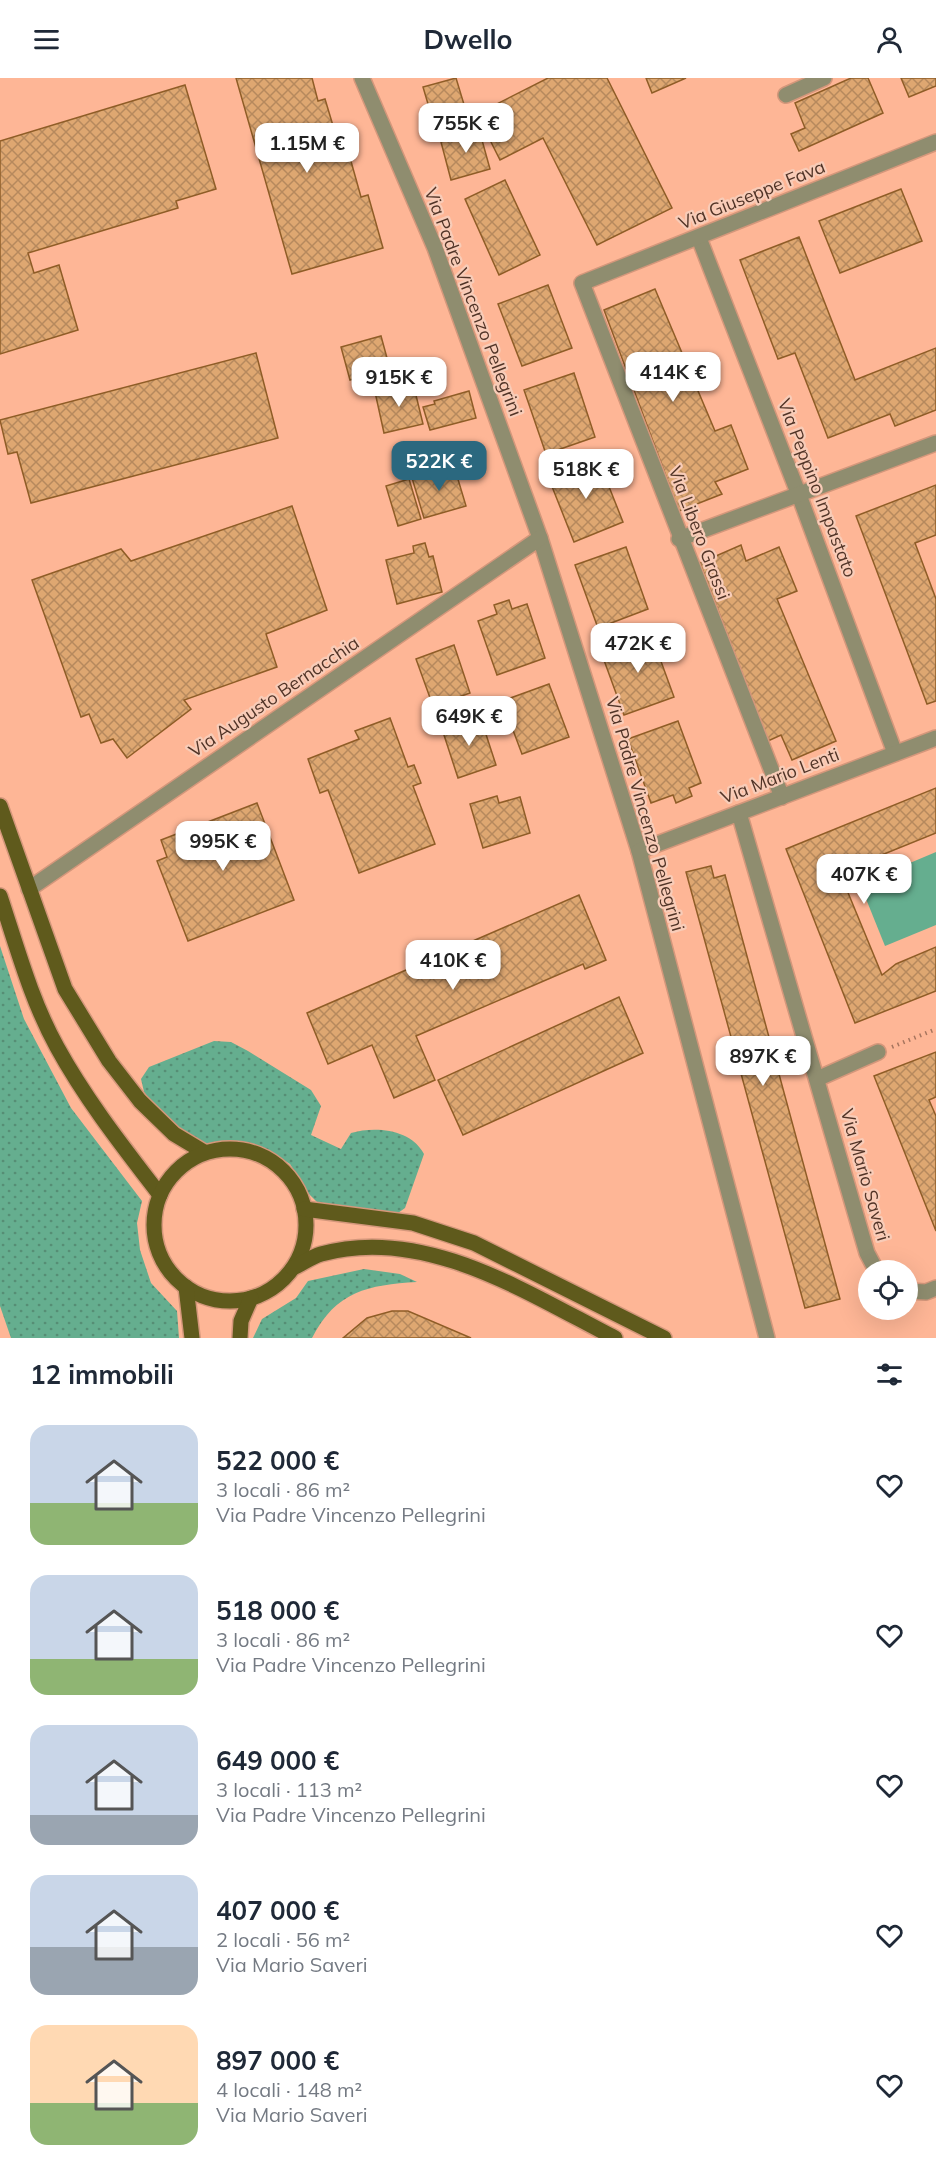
<!DOCTYPE html>
<html lang="it">
<meta charset="utf-8">
<style>
body{margin:0;font-family:Mulish,sans-serif;background:#f2f2f3;color:#1f2937;height:100vh;display:flex;flex-direction:column;font-size:22px;white-space:nowrap}
*{box-sizing:border-box;margin:0}
p{font-size:20px;color:#747a83}
.icon{flex:none;width:33px;height:33px;fill:none;stroke:currentColor;stroke-width:2;stroke-linecap:round;stroke-linejoin:round}
.map{position:relative;height:1260px;overflow:hidden}
.details{display:flex;flex-direction:column;background:#fff;flex:1}
.details>*{flex:none}
.tools{position:absolute;left:858px;top:1182px;display:grid;gap:12px}
.tools a{display:grid;place-items:center;width:60px;height:60px;border-radius:50%;background:#fff;box-shadow:0 6px 24px #0002;font-size:30px}
.price{position:absolute;translate:-50% -51px;padding:0 14px;border-radius:12px;background:#fff;color:#222;font-size:20px;line-height:39px;filter:drop-shadow(0 2px 3px #0008)}
.price::after{content:'';position:absolute;left:50%;top:36px;width:18px;height:14px;margin-left:-9px;background:inherit;clip-path:polygon(0 0,100% 0,50% 100%)}
.price.selected{background:#2b687f;color:#fff}
ul{padding:0;list-style:none}
li{display:flex;align-items:center;gap:18px;height:150px;padding:0 30px}
li span{display:grid;place-items:center;flex:none;width:168px;height:120px;border-radius:18px;color:#555}
li>.icon{margin-inline-start:auto}
span .icon{width:72px;height:72px;fill:#fffc;stroke-width:1}
li b{font-size:26px}
h2{display:flex;justify-content:space-between;align-items:center;height:72px;padding:0 30px;font-size:26px}
header{display:flex;justify-content:space-between;align-items:center;height:78px;padding:0 30px;background:#fff;font-size:27px;font-weight:700}
.map>svg:first-child{display:block}
</style>
<header><svg class="icon" aria-label="menu" viewBox="0 0 24 24"><path d="M4 6h16M4 12h16M4 18h16"/></svg>Dwello<svg class="icon" aria-label="person" viewBox="0 0 24 24"><circle cx="12" cy="8" r="4"/><path d="M4 21q1-7 8-7t8 7"/></svg></header>
<div class="map">
<svg width="936" height="1260" viewBox="0 0 936 1260">
<defs>
<pattern id="grass-dots" width="8" height="8" patternUnits="userSpaceOnUse" patternTransform="scale(1.5)"><rect width="8" height="8" fill="#65ae8f"/><path d="M2 2h.1M6 6h.1" fill="none" stroke="#568e75" stroke-width="1.8" stroke-linecap="round"/></pattern>
<pattern id="building-cross-hatch" width="8" height="8" patternUnits="userSpaceOnUse" patternTransform="scale(1.5)"><rect width="8" height="8" fill="#dea771"/><path d="M0 0l8 8M0 8l8-8" fill="none" stroke="#b6895d"/></pattern>
</defs>
<rect width="100%" height="100%" fill="#feb696"/>
<g fill="url(#grass-dots)">
<path d="M0,868L24,941L71,1030L142,1123L137,1145L140,1172L151,1205L177,1233L179,1260H11L0,1228Z"/>
<path d="M214,963L231,964L248,973L311,1012L321,1028L311,1057L341,1071L351,1055C375,1048 411,1051 424,1076L405,1130L398,1135L331,1131L318,1125L307,1114L290,1086L266,1071L233,1064L204,1067L185,1057L145,1018L141,1001L149,989Z"/>
<path d="M364,1191L400,1196L417,1204C368,1207 336,1213 312,1260H253L262,1241L296,1220L308,1203Z"/>
</g>
<path fill="#65ae8f" d="M936,774V847L885,868L860,806Z"/>
<g fill="url(#building-cross-hatch)" stroke="#8f5d27" stroke-width="1.5">
<path d="M236,0H312L318,23L325,21L340,71L347,69L361,119L368,117L383,170L292,196Z"/>
<path d="M456,0L469,43L436,53L423,9Z"/>
<path d="M548,0H607L672,130L597,167L543,60L500,82L477,36Z"/>
<path d="M646,0H686L652,15Z"/>
<path d="M851,0H868L883,35L799,73L791,56L805,50L795,25Z"/>
<path d="M901,0H936V8L909,19Z"/>
<path d="M185,7L216,111L176,123L178,130L28,175L34,195L59,187L78,252L0,276V63Z"/>
<path d="M477,44L490,91L451,102L441,64L466,57L464,48Z"/>
<path d="M505,102L540,177L499,197L465,121Z"/>
<path d="M901,111L922,163L840,195L819,143Z"/>
<path d="M799,159L855,302L936,270V332L895,348L890,336L828,360L795,275L778,281L740,182Z"/>
<path d="M548,207L572,270L522,288L498,226Z"/>
<path d="M655,211L715,353L731,347L748,391L715,404L722,416L679,433L604,232Z"/>
<path d="M381,258L390,291L350,302L341,269Z"/>
<path d="M256,275L278,360L31,425L17,374L8,376L0,342Z"/>
<path d="M574,295L595,359L546,376L524,312Z"/>
<path d="M413,305L423,346L384,355L375,314Z"/>
<path d="M469,313L476,340L430,352L423,329L435,326L434,323Z"/>
<path d="M598,381L623,444L574,464L549,401Z"/>
<path d="M454,388L466,428L424,440L412,400Z"/>
<path d="M409,401L421,441L398,448L386,408Z"/>
<path d="M936,407V457L915,465L936,521V623L927,626L856,438Z"/>
<path d="M292,428L327,532L266,556L277,589L184,622L191,631L127,680L113,661L101,665L89,636L81,639L32,502L121,471L131,483Z"/>
<path d="M425,465L429,479L433,478L442,514L397,526L386,482L414,475L413,468Z"/>
<path d="M741,467L746,483L779,469L797,513L777,521L836,663L792,682L781,657L768,663L700,485Z"/>
<path d="M626,469L648,531L598,550L575,487Z"/>
<path d="M509,522L512,531L527,526L545,580L497,597L478,543L497,536L494,527Z"/>
<path d="M651,556L674,619L624,637L601,574Z"/>
<path d="M454,567L470,615L433,628L416,581Z"/>
<path d="M549,606L569,659L522,676L502,623Z"/>
<path d="M480,638L496,687L458,700L442,651Z"/>
<path d="M390,640L408,689L414,687L421,705L413,708L435,766L359,795L328,712L320,715L308,681L359,661L355,653Z"/>
<path d="M678,643L701,705L689,710L692,718L676,725L673,717L651,725L628,661Z"/>
<path d="M936,710V755L852,789L849,783L837,788L882,897L896,886L936,869V913L855,945L786,771Z"/>
<path d="M497,718L499,725L520,719L530,755L483,770L470,726Z"/>
<path d="M257,725L294,822L188,863L157,783L167,779L161,762Z"/>
<path d="M711,788L714,800L725,797L840,1221L805,1230L686,794Z"/>
<path d="M579,817L606,882L585,891L583,886L416,958L435,1002L394,1020L372,967L328,986L307,935Z"/>
<path d="M619,919L643,975L463,1057L438,1002Z"/>
<path d="M936,974V1019L929,1022L936,1038V1153L874,998Z"/>
<path d="M392,1233H408L471,1260H343L367,1240Z"/>
</g>
<g fill="none" stroke-linecap="round" stroke-linejoin="round">
<g stroke="#d4977b" stroke-width="18">
<g id="minor">
<path d="M362,0L435,170L540,460L639,773L767,1260"/>
<path d="M786,17L824,0"/>
<path d="M699,160L799,417L895,675"/>
<path d="M679,461L936,365"/>
<path d="M782,719L582,205L936,64"/>
<path d="M739,735L867,1175L876,1192"/>
<path d="M639,773L936,660"/>
<path d="M29,811L540,460"/>
<path d="M817,1001L878,974"/>
<path d="M908,1213L926,1214L936,1210"/>
</g>
</g>
<g stroke="#d4977b" stroke-width="18">
<g id="major">
<path d="M0,728L65,911L109,983L140,1023L174,1056L204,1074"/>
<path d="M0,818C17,869 31,922 57,969C86,1022 124,1070 160,1117"/>
<circle cx="230" cy="1147" r="76"/>
<path d="M304,1131L413,1145L474,1165L664,1260"/>
<path d="M293,1190C302,1186 311,1179 321,1176C424,1147 527,1215 615,1260"/>
<path d="M186,1209L192,1260"/>
<path d="M240,1260L241,1243L251,1220"/>
</g>
</g>
<path stroke="#a7755e" stroke-width="4" stroke-dasharray="1.5 4.5" stroke-linecap="butt" d="M892,969L936,951"/>
<use href="#minor" stroke="#8f8d6f" stroke-width="15"/>
<use href="#major" stroke="#5f5a1c" stroke-width="15"/>
</g>
<g text-anchor="middle" stroke-width="4.5" stroke-linejoin="round" paint-order="stroke">
<g font-size="18" fill="#513427" stroke="#f8ccb8">
<text transform="translate(752 117) rotate(-22)" y="6">Via Giuseppe Fava</text>
<text transform="translate(473 224) rotate(69)" y="6">Via Padre Vincenzo Pellegrini</text>
<text transform="translate(817 410) rotate(69)" y="6">Via Peppino Impastato</text>
<text transform="translate(699 455) rotate(69)" y="6">Via Libero Grassi</text>
<text transform="translate(274 619) rotate(-34)" y="6">Via Augusto Bernacchia</text>
<text transform="translate(780 698) rotate(-21)" y="6">Via Mario Lenti</text>
<text transform="translate(645 736) rotate(74)" y="6">Via Padre Vincenzo Pellegrini</text>
<text transform="translate(865 1097) rotate(74)" y="6">Via Mario Saveri</text>
</g>
</g>
</svg>
<div class="tools">
<a><svg class="icon" aria-label="locate" viewBox="0 0 24 24"><circle cx="12" cy="12" r="6"/><path d="M12 2v4M12 18v4M2 12h4M18 12h4"/></svg></a>
</div>
<b class="price" style="left:466px;top:76px">755K €</b>
<b class="price" style="left:307px;top:96px">1.15M €</b>
<b class="price" style="left:673px;top:325px">414K €</b>
<b class="price" style="left:399px;top:330px">915K €</b>
<b class="price selected" style="left:439px;top:414px">522K €</b>
<b class="price" style="left:586px;top:422px">518K €</b>
<b class="price" style="left:638px;top:596px">472K €</b>
<b class="price" style="left:469px;top:669px">649K €</b>
<b class="price" style="left:223px;top:794px">995K €</b>
<b class="price" style="left:864px;top:827px">407K €</b>
<b class="price" style="left:453px;top:913px">410K €</b>
<b class="price" style="left:763px;top:1009px">897K €</b>
</div>
<section class="details">
<h2>12 immobili<svg class="icon" aria-label="filters" viewBox="0 0 24 24"><path d="M4 7h16M4 17h16"/><circle cx="9" cy="7" r="2"/><circle cx="15" cy="17" r="2"/></svg></h2>
<ul>
<li><span style="background:linear-gradient(#c9d6e8 65%,#8fb573 0)"><svg class="icon" aria-label="home" viewBox="0 0 24 24"><path d="M3 11l9-7 9 7M6 9v11h12V9"/></svg></span><div><b>522 000 €</b><p>3 locali · 86 m²</p><p>Via Padre Vincenzo Pellegrini</p></div><svg class="icon" aria-label="heart" viewBox="0 0 24 24"><path d="M12 20l-8-8c-3-5 5-10 8-4 3-6 11-1 8 4z"/></svg></li>
<li><span style="background:linear-gradient(#c9d6e8 70%,#8fb573 0)"><svg class="icon" aria-label="home" viewBox="0 0 24 24"><path d="M3 11l9-7 9 7M6 9v11h12V9"/></svg></span><div><b>518 000 €</b><p>3 locali · 86 m²</p><p>Via Padre Vincenzo Pellegrini</p></div><svg class="icon" aria-label="heart" viewBox="0 0 24 24"><path d="M12 20l-8-8c-3-5 5-10 8-4 3-6 11-1 8 4z"/></svg></li>
<li><span style="background:linear-gradient(#c9d6e8 75%,#9aa5b1 0)"><svg class="icon" aria-label="home" viewBox="0 0 24 24"><path d="M3 11l9-7 9 7M6 9v11h12V9"/></svg></span><div><b>649 000 €</b><p>3 locali · 113 m²</p><p>Via Padre Vincenzo Pellegrini</p></div><svg class="icon" aria-label="heart" viewBox="0 0 24 24"><path d="M12 20l-8-8c-3-5 5-10 8-4 3-6 11-1 8 4z"/></svg></li>
<li><span style="background:linear-gradient(#c9d6e8 60%,#9aa5b1 0)"><svg class="icon" aria-label="home" viewBox="0 0 24 24"><path d="M3 11l9-7 9 7M6 9v11h12V9"/></svg></span><div><b>407 000 €</b><p>2 locali · 56 m²</p><p>Via Mario Saveri</p></div><svg class="icon" aria-label="heart" viewBox="0 0 24 24"><path d="M12 20l-8-8c-3-5 5-10 8-4 3-6 11-1 8 4z"/></svg></li>
<li><span style="background:linear-gradient(#ffd9b3 65%,#8fb573 0)"><svg class="icon" aria-label="home" viewBox="0 0 24 24"><path d="M3 11l9-7 9 7M6 9v11h12V9"/></svg></span><div><b>897 000 €</b><p>4 locali · 148 m²</p><p>Via Mario Saveri</p></div><svg class="icon" aria-label="heart" viewBox="0 0 24 24"><path d="M12 20l-8-8c-3-5 5-10 8-4 3-6 11-1 8 4z"/></svg></li>
</ul>
</section>
